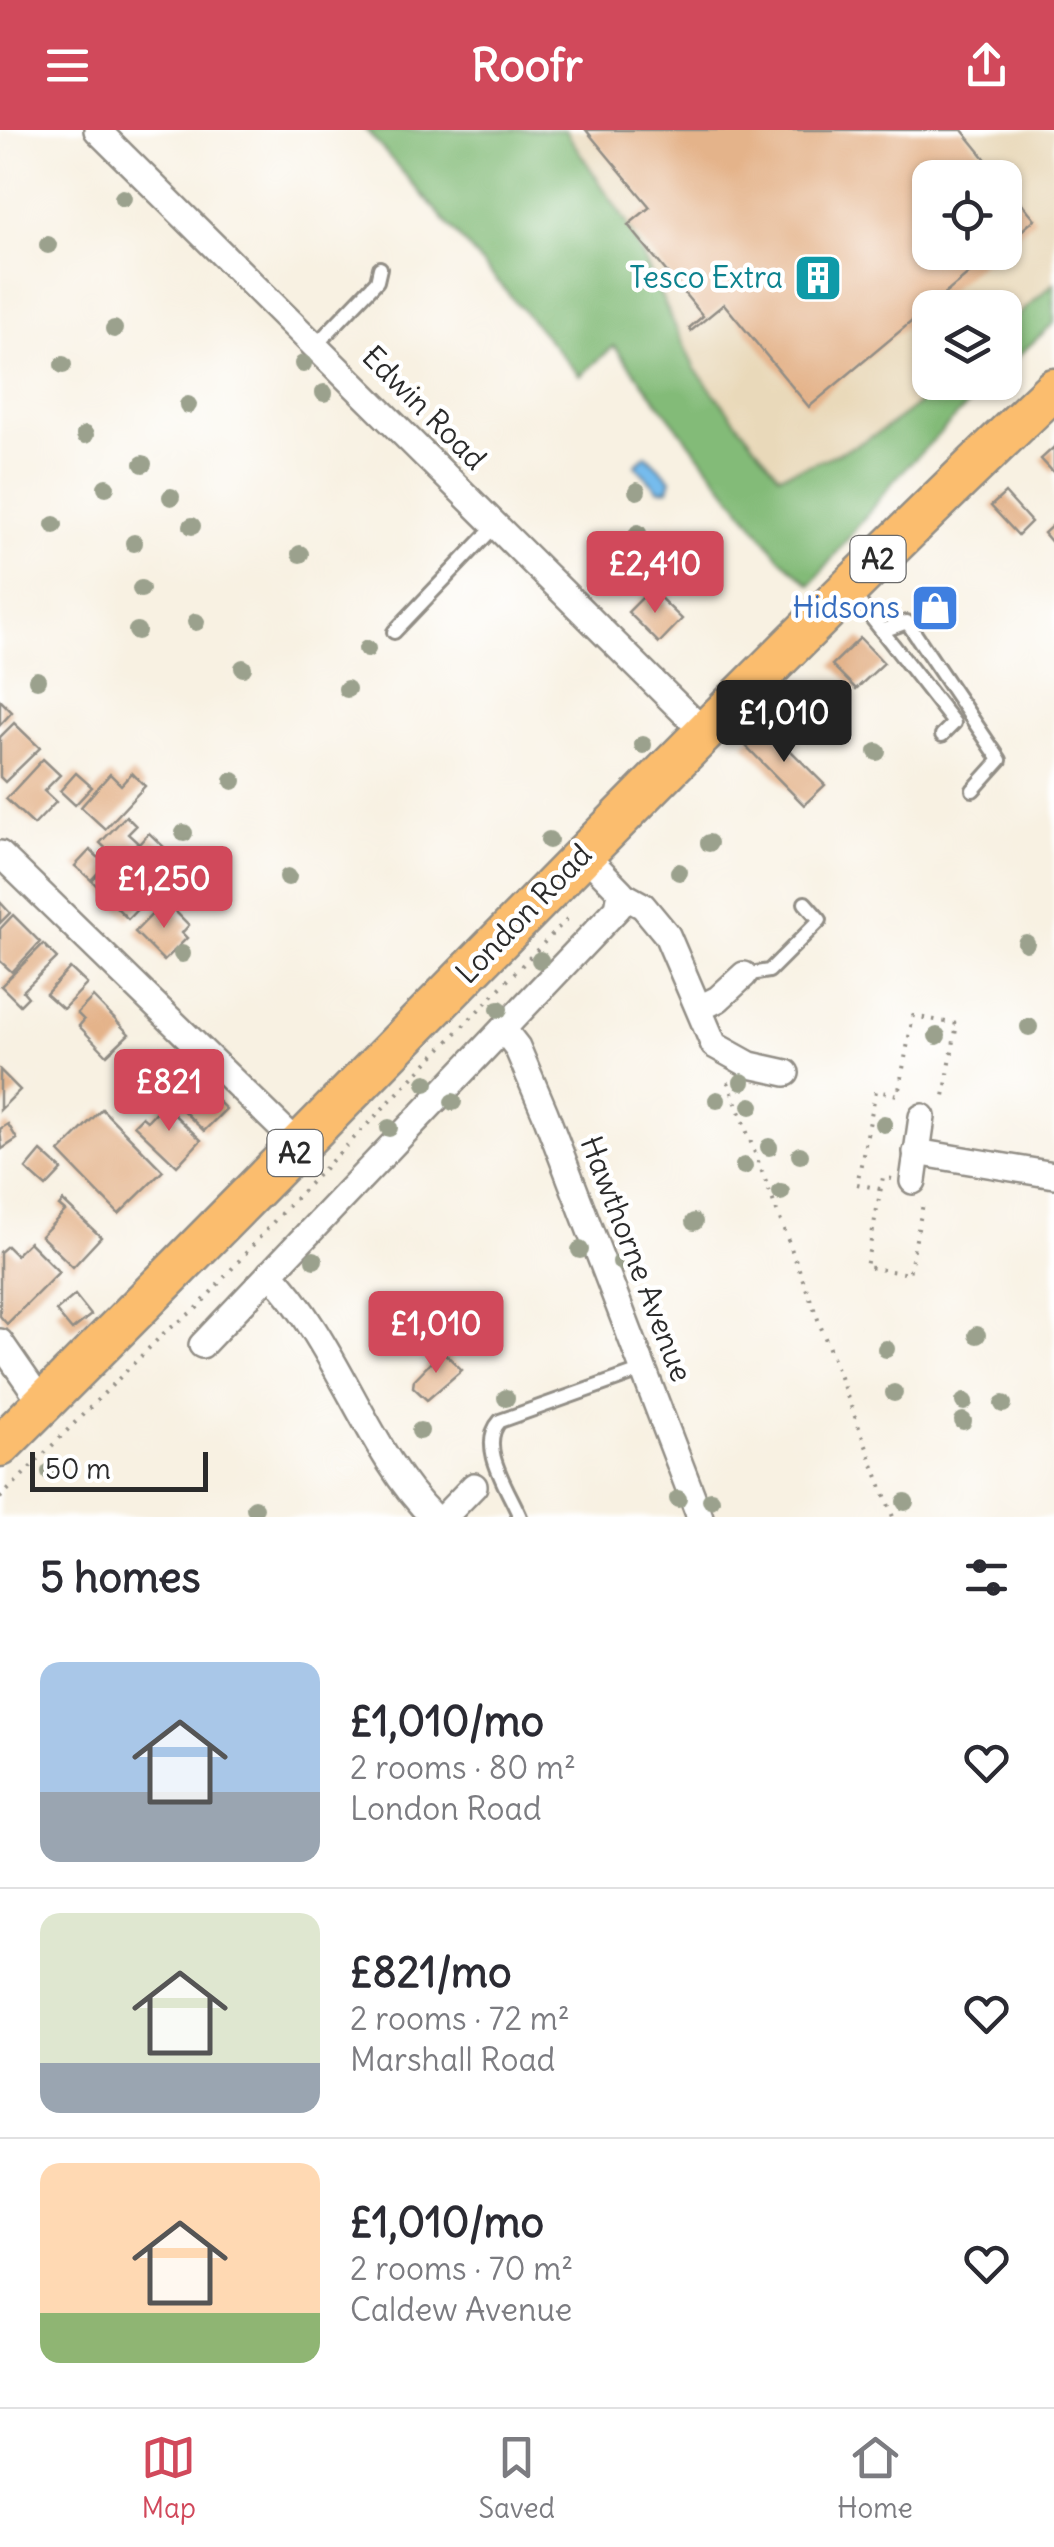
<!DOCTYPE html>
<meta charset="utf-8">
<style>
body{margin:0;font-family:Delius,sans-serif;background:#f7f7f7;color:#2b2b33;height:100vh;display:flex;flex-direction:column;font-size:38px;white-space:nowrap}
*{box-sizing:border-box;margin:0}
p{font-size:32px;color:#7c7c81}
.icon{flex:none;width:55px;height:55px;fill:none;stroke:currentColor;stroke-width:2;stroke-linecap:round;stroke-linejoin:round}
.map{position:relative;height:1387px;overflow:hidden}
.drawer{display:flex;flex-direction:column;background:#fff;flex:1}
.drawer>*{flex:none}
.controls{position:absolute;left:912px;top:30px;display:grid;gap:20px}
.controls a{display:grid;place-items:center;width:110px;height:110px;border-radius:20px;background:#fff;box-shadow:0 2px 8px #0004;font-size:50px}
.scale{position:absolute;left:30px;bottom:25px;width:178px;box-sizing:border-box;padding-left:10px;border:5px solid #2b2b2b;border-top:0;font-size:28px;line-height:35px;white-space:nowrap;color:#2b2b2b;-webkit-text-stroke:8px #fff;paint-order:stroke}
.price{position:absolute;translate:-50% -85px;padding:0 22px;border-radius:10px;background:#d1495b;color:#fff;font-size:32px;line-height:65px;filter:drop-shadow(0 2px 5px #0008)}
.price::after{content:'';position:absolute;left:50%;top:60px;width:30px;height:22px;margin-left:-15px;background:inherit;clip-path:polygon(0 0,100% 0,50% 100%)}
.price.selected{background:#222;color:#fff}
ul{padding:0;list-style:none}
li{display:flex;align-items:center;gap:30px;height:250px;padding:0 40px}
li+li{border-top:2px solid #e1e1e2}
li span{display:grid;place-items:center;flex:none;width:280px;height:200px;border-radius:20px;color:#555}
li>.icon{margin-inline-start:auto}
span .icon{width:120px;height:120px;fill:#fffc;stroke-width:1}
li b{font-size:42px}
h2{display:flex;justify-content:space-between;align-items:center;height:120px;padding:0 40px;font-size:42px}
header{display:flex;justify-content:space-between;align-items:center;height:130px;padding:0 40px;background:#d1495b;color:#fff;font-size:45px;font-weight:700}
.dock{display:flex;justify-content:space-around;align-items:center;height:140px;border-top:2px solid #e1e1e2;background:#fff;font-size:28px;color:#7c7c81}
.dock a{display:grid;justify-items:center;gap:5px}
.dock .selected{color:#d1495b}
.map>svg:first-child{display:block}
</style>
<header><svg class="icon" aria-label="menu" viewBox="0 0 24 24"><path d="M4 6h16M4 12h16M4 18h16"/></svg>Roofr<svg class="icon" aria-label="share" viewBox="0 0 24 24"><path d="M12 15V3M7 8l5-5 5 5M5 13v7h14v-7"/></svg></header>
<div class="map">
<svg width="1054" height="1387" viewBox="0 0 1054 1387">
<rect width="100%" height="100%" fill="#fff"/>
<filter id="ink" filterUnits="userSpaceOnUse"><feTurbulence type="fractalNoise" baseFrequency=".01" numOctaves="2"/><feDisplacementMap in="SourceGraphic" scale="20" xChannelSelector="R" yChannelSelector="G"/><feConvolveMatrix kernelMatrix="1 2 1 2 8 2 1 2 1" color-interpolation-filters="sRGB"/></filter>
<filter id="wash" filterUnits="userSpaceOnUse"><feTurbulence type="fractalNoise" baseFrequency=".0048" numOctaves="4" result="noise"/><feDisplacementMap in="SourceGraphic" scale="40" xChannelSelector="R" yChannelSelector="G"/><feGaussianBlur stdDeviation="2.25" result="paint"/><feColorMatrix in="noise" values="0 0 0 0 0 0 0 0 0 0 0 0 0 0 0 0 0 1.4 0 .05"/><feComposite in="paint" operator="in"/></filter>
<g filter="url(#wash)">
<rect width="100%" height="100%" fill="#f8f1e2"/>
<path fill="#e9d9ba" fill-rule="evenodd" d="M565,0H1054V153L1005,198V178H930V252L944,253L897,294L843,323L779,345L695,239L631,103ZM930,48H1005V122H930Z"/>
<g fill="#83bb78" stroke="#577352" stroke-width="2.5">
<path d="M366,0H565L628,95L695,239L779,345C851,322 887,303 943,253H989L895,349L811,455L780,428L614,216L580,246Z"/>
<path d="M1054,153V193L1005,238V197Z"/>
</g>
<path fill="#76bced" stroke="#50748c" stroke-width="2.5" d="M646,325L671,349L668,359L659,360L635,335Z"/>
<g id="blocks">
<g fill="#e4b38a">
<path d="M586,0H962L1001,48H930V122H995L809,277L724,174L691,201L689,198L703,186L628,95L650,77Z"/>
<path d="M1005,53L1035,89L1005,115Z"/>
<path d="M1054,317V343L1041,329Z"/>
<path d="M1005,363L1031,392L1018,405L991,376Z"/>
<path d="M1054,394V415L1044,403Z"/>
<path d="M651,459L682,489L659,513L628,482Z"/>
<path d="M860,508L884,533L856,559L832,535Z"/>
<path d="M0,570L12,582L0,595Z"/>
<path d="M14,593L40,618L5,652L0,647V607Z"/>
<path d="M764,594L825,655L804,675L744,614Z"/>
<path d="M43,629L60,645L44,661L56,672L34,695L6,669Z"/>
<path d="M76,643L92,657L75,675L60,661Z"/>
<path d="M132,643L145,656L105,699L81,677L110,644L121,655Z"/>
<path d="M126,686L136,696L128,704L139,714L149,703L166,719L114,773L92,751L115,727L100,713Z"/>
<path d="M90,720L106,734L91,750L75,736Z"/>
<path d="M135,760L146,770L128,789L117,778Z"/>
<path d="M165,771L189,795L182,803L187,808L164,831L135,802Z"/>
<path d="M0,772L10,783L0,793Z"/>
<path d="M13,785L40,812L12,842L0,831V799Z"/>
<path d="M43,814L57,828L23,861L28,867L20,875L1,856Z"/>
<path d="M70,838L87,854L63,879L46,864Z"/>
<path d="M93,867L129,904L107,925L79,896L84,890L77,883Z"/>
<path d="M0,940L20,960L0,980Z"/>
<path d="M187,941L226,979L204,1001L165,963Z"/>
<path d="M163,974L201,1010L177,1036L134,995L142,987L147,991Z"/>
<path d="M102,979L163,1041L119,1084L59,1022Z"/>
<path d="M8,994L17,1009L2,1019L0,999Z"/>
<path d="M41,1021L62,1040L46,1057L26,1039Z"/>
<path d="M63,1071L101,1107L73,1137L41,1106L65,1081L59,1076Z"/>
<path d="M29,1112L59,1142L7,1194L0,1186V1122L7,1116L16,1125Z"/>
<path d="M75,1165L91,1185L72,1200L56,1181Z"/>
<path d="M442,1221L462,1240L427,1270L413,1257L414,1250Z"/>
</g>
</g>
</g>
<g filter="url(#ink)">
<use href="#blocks" fill-opacity="0" stroke="#928e86" stroke-width="2.5"/>
<g fill="none" stroke-linecap="round" stroke-linejoin="round">
<g stroke="#928e86" stroke-width="18">
<g id="service">
<path d="M315,216L377,151L380,138"/>
<path d="M853,464L954,593L942,605"/>
<path d="M882,501L907,492L1000,630L973,660"/>
<path d="M394,502L496,395"/>
<path d="M744,845L769,841L820,790L805,773"/>
<path d="M520,1387C509,1360 477,1316 500,1291L643,1240"/>
</g>
</g>
<g stroke="#928e86" stroke-width="30">
<g id="minor">
<path d="M97,0L704,602"/>
<path d="M0,724L301,1017"/>
<path d="M623,765L643,776L667,805L714,915L750,935L786,943"/>
<path d="M700,878L718,869L744,845"/>
<path d="M503,899L517,917L545,983L700,1387"/>
<path d="M916,1022L1054,1045"/>
<path d="M913,1051L922,987"/>
<path d="M270,1143C337,1212 368,1324 433,1387"/>
<path d="M0,1212L43,1274"/>
<path d="M202,1215L618,778L621,762L583,723"/>
<path d="M444,1387L474,1356"/>
</g>
</g>
<g stroke="#928e86" stroke-width="45">
<path id="primary" d="M0,1316C353,966 694,602 1054,259"/>
</g>
<g stroke="#928e86" stroke-width="4" stroke-dasharray="2.5 8" stroke-linecap="butt">
<path d="M728,952L893,1387"/>
<path d="M892,1049L883,1047L866,1137L909,1144L923,1074"/>
<path d="M880,1059L857,1054L876,961L898,965L913,886L957,894L943,972"/>
<path d="M0,1368L164,1203L197,1178L283,1081L568,788"/>
</g>
<use href="#service" stroke="#fff" stroke-width="12"/>
<use href="#minor" stroke="#fff" stroke-width="25"/>
<use href="#primary" stroke="#fbbd6e" stroke-width="40"/>
</g>
<g fill="#9ba18d">
<circle cx="123" cy="68" r="9"/>
<circle cx="48" cy="115" r="9"/>
<circle cx="114" cy="199" r="9"/>
<circle cx="303" cy="234" r="9"/>
<circle cx="63" cy="235" r="9"/>
<circle cx="324" cy="263" r="9"/>
<circle cx="188" cy="275" r="9"/>
<circle cx="85" cy="305" r="9"/>
<circle cx="143" cy="334" r="9"/>
<circle cx="106" cy="357" r="9"/>
<circle cx="637" cy="361" r="9"/>
<circle cx="171" cy="367" r="9"/>
<circle cx="54" cy="395" r="9"/>
<circle cx="192" cy="396" r="9"/>
<circle cx="638" cy="403" r="9"/>
<circle cx="134" cy="413" r="9"/>
<circle cx="300" cy="424" r="9"/>
<circle cx="652" cy="436" r="9"/>
<circle cx="141" cy="459" r="9"/>
<circle cx="196" cy="492" r="9"/>
<circle cx="137" cy="501" r="9"/>
<circle cx="367" cy="519" r="9"/>
<circle cx="243" cy="538" r="9"/>
<circle cx="37" cy="550" r="9"/>
<circle cx="347" cy="559" r="9"/>
<circle cx="643" cy="615" r="9"/>
<circle cx="877" cy="622" r="9"/>
<circle cx="233" cy="651" r="9"/>
<circle cx="184" cy="703" r="9"/>
<circle cx="549" cy="710" r="9"/>
<circle cx="709" cy="713" r="9"/>
<circle cx="679" cy="742" r="9"/>
<circle cx="288" cy="747" r="9"/>
<circle cx="1026" cy="813" r="9"/>
<circle cx="182" cy="824" r="9"/>
<circle cx="540" cy="830" r="9"/>
<circle cx="499" cy="879" r="9"/>
<circle cx="1029" cy="897" r="9"/>
<circle cx="937" cy="906" r="9"/>
<circle cx="742" cy="952" r="9"/>
<circle cx="426" cy="953" r="9"/>
<circle cx="717" cy="970" r="9"/>
<circle cx="453" cy="972" r="9"/>
<circle cx="751" cy="976" r="9"/>
<circle cx="884" cy="994" r="9"/>
<circle cx="389" cy="998" r="9"/>
<circle cx="769" cy="1017" r="9"/>
<circle cx="800" cy="1025" r="9"/>
<circle cx="744" cy="1036" r="9"/>
<circle cx="781" cy="1062" r="9"/>
<circle cx="694" cy="1092" r="9"/>
<circle cx="580" cy="1120" r="9"/>
<circle cx="314" cy="1130" r="9"/>
<circle cx="621" cy="1132" r="9"/>
<circle cx="977" cy="1205" r="9"/>
<circle cx="886" cy="1219" r="9"/>
<circle cx="894" cy="1263" r="9"/>
<circle cx="506" cy="1268" r="9"/>
<circle cx="964" cy="1272" r="9"/>
<circle cx="1003" cy="1274" r="9"/>
<circle cx="963" cy="1291" r="9"/>
<circle cx="420" cy="1301" r="9"/>
<circle cx="50" cy="1342" r="9"/>
<circle cx="678" cy="1369" r="9"/>
<circle cx="711" cy="1370" r="9"/>
<circle cx="905" cy="1372" r="9"/>
<circle cx="255" cy="1378" r="9"/>
</g>
</g>
<defs>
<g id="building-square" transform="scale(2.5)"><rect x="-9" y="-9" width="18" height="18" rx="4" fill="#0f9aa8" stroke="#fff"/><path d="M-4-6H4V6H1V3H-1V6H-4ZM-2.5-4.3h1.7v1.8h-1.7ZM.8-4.3h1.7v1.8H.8ZM-2.5-1h1.7V.8h-1.7ZM.8-1h1.7V.8H.8Z" fill="#fff"/></g>
<g id="shop-square" transform="scale(2.5)"><rect x="-9" y="-9" width="18" height="18" rx="4" fill="#3f7fe0" stroke="#fff"/><path d="M-5-2.5h2.3a2.7 3.5 0 0 1 5.4 0H5L5.5 6h-11ZM-1.5-2.5h3a1.5 2.3 0 0 0-3 0Z" fill="#fff"/></g>
</defs>
<g fill-rule="evenodd">
<use href="#building-square" x="818" y="148"/>
<use href="#shop-square" x="935" y="478"/>
</g>
<g text-anchor="middle" stroke-width="9" stroke-linejoin="round" paint-order="stroke">
<g fill="#fff" stroke="#6b6b6b" stroke-width="2.5">
<rect x="850.5" y="406" width="55" height="46" rx="8"/>
<rect x="267.5" y="1000" width="55" height="46" rx="8"/>
</g>
<g font-size="28" font-weight="bold" fill="#2b2b2b">
<text x="878" y="439">A2</text>
<text x="295" y="1033">A2</text>
</g>
<g font-size="30" fill="#0d838f" stroke="#fff" text-anchor="end">
<text x="783" y="158">Tesco Extra</text>
</g>
<g font-size="30" fill="#2b2b2b" stroke="#fff">
<text transform="translate(424 278) rotate(45)" y="10">Edwin Road</text>
<text transform="translate(524 784) rotate(-46)" y="10">London Road</text>
<text transform="translate(636 1129) rotate(69)" y="10">Hawthorne Avenue</text>
</g>
<g font-size="30" fill="#366cbe" stroke="#fff" text-anchor="end">
<text x="900" y="488">Hidsons</text>
</g>
</g>
</svg>
<div class="controls">
<a><svg class="icon" aria-label="locate" viewBox="0 0 24 24"><circle cx="12" cy="12" r="6"/><path d="M12 2v4M12 18v4M2 12h4M18 12h4"/></svg></a>
<a><svg class="icon" aria-label="layers" viewBox="0 0 24 24"><path d="M12 4l9 5-9 5-9-5zM3 14l9 5 9-5"/></svg></a>
</div>
<div class="scale">50 m</div>
<b class="price" style="left:655px;top:486px">£2,410</b>
<b class="price selected" style="left:784px;top:635px">£1,010</b>
<b class="price" style="left:164px;top:801px">£1,250</b>
<b class="price" style="left:169px;top:1004px">£821</b>
<b class="price" style="left:436px;top:1246px">£1,010</b>
</div>
<section class="drawer">
<h2>5 homes<svg class="icon" aria-label="filters" viewBox="0 0 24 24"><path d="M4 7h16M4 17h16"/><circle cx="9" cy="7" r="2"/><circle cx="15" cy="17" r="2"/></svg></h2>
<ul>
<li><span style="background:linear-gradient(#a9c7e8 65%,#9aa5b1 0)"><svg class="icon" aria-label="home" viewBox="0 0 24 24"><path d="M3 11l9-7 9 7M6 9v11h12V9"/></svg></span><div><b>£1,010/mo</b><p>2 rooms · 80 m²</p><p>London Road</p></div><svg class="icon" aria-label="heart" viewBox="0 0 24 24"><path d="M12 20l-8-8c-3-5 5-10 8-4 3-6 11-1 8 4z"/></svg></li>
<li><span style="background:linear-gradient(#dfe7d0 75%,#9aa5b1 0)"><svg class="icon" aria-label="home" viewBox="0 0 24 24"><path d="M3 11l9-7 9 7M6 9v11h12V9"/></svg></span><div><b>£821/mo</b><p>2 rooms · 72 m²</p><p>Marshall Road</p></div><svg class="icon" aria-label="heart" viewBox="0 0 24 24"><path d="M12 20l-8-8c-3-5 5-10 8-4 3-6 11-1 8 4z"/></svg></li>
<li><span style="background:linear-gradient(#ffd9b3 75%,#8fb573 0)"><svg class="icon" aria-label="home" viewBox="0 0 24 24"><path d="M3 11l9-7 9 7M6 9v11h12V9"/></svg></span><div><b>£1,010/mo</b><p>2 rooms · 70 m²</p><p>Caldew Avenue</p></div><svg class="icon" aria-label="heart" viewBox="0 0 24 24"><path d="M12 20l-8-8c-3-5 5-10 8-4 3-6 11-1 8 4z"/></svg></li>
</ul>
</section>
<nav class="dock">
<a class="selected"><svg class="icon" aria-label="map" viewBox="0 0 24 24"><path d="M3 6l6-2 6 2 6-2v14l-6 2-6-2-6 2zM9 4v14M15 6v14"/></svg>Map</a>
<a><svg class="icon" aria-label="saved" viewBox="0 0 24 24"><path d="M7 4h10v16l-5-4-5 4z"/></svg>Saved</a>
<a><svg class="icon" aria-label="home" viewBox="0 0 24 24"><path d="M3 11l9-7 9 7M6 9v11h12V9"/></svg>Home</a>
</nav>
